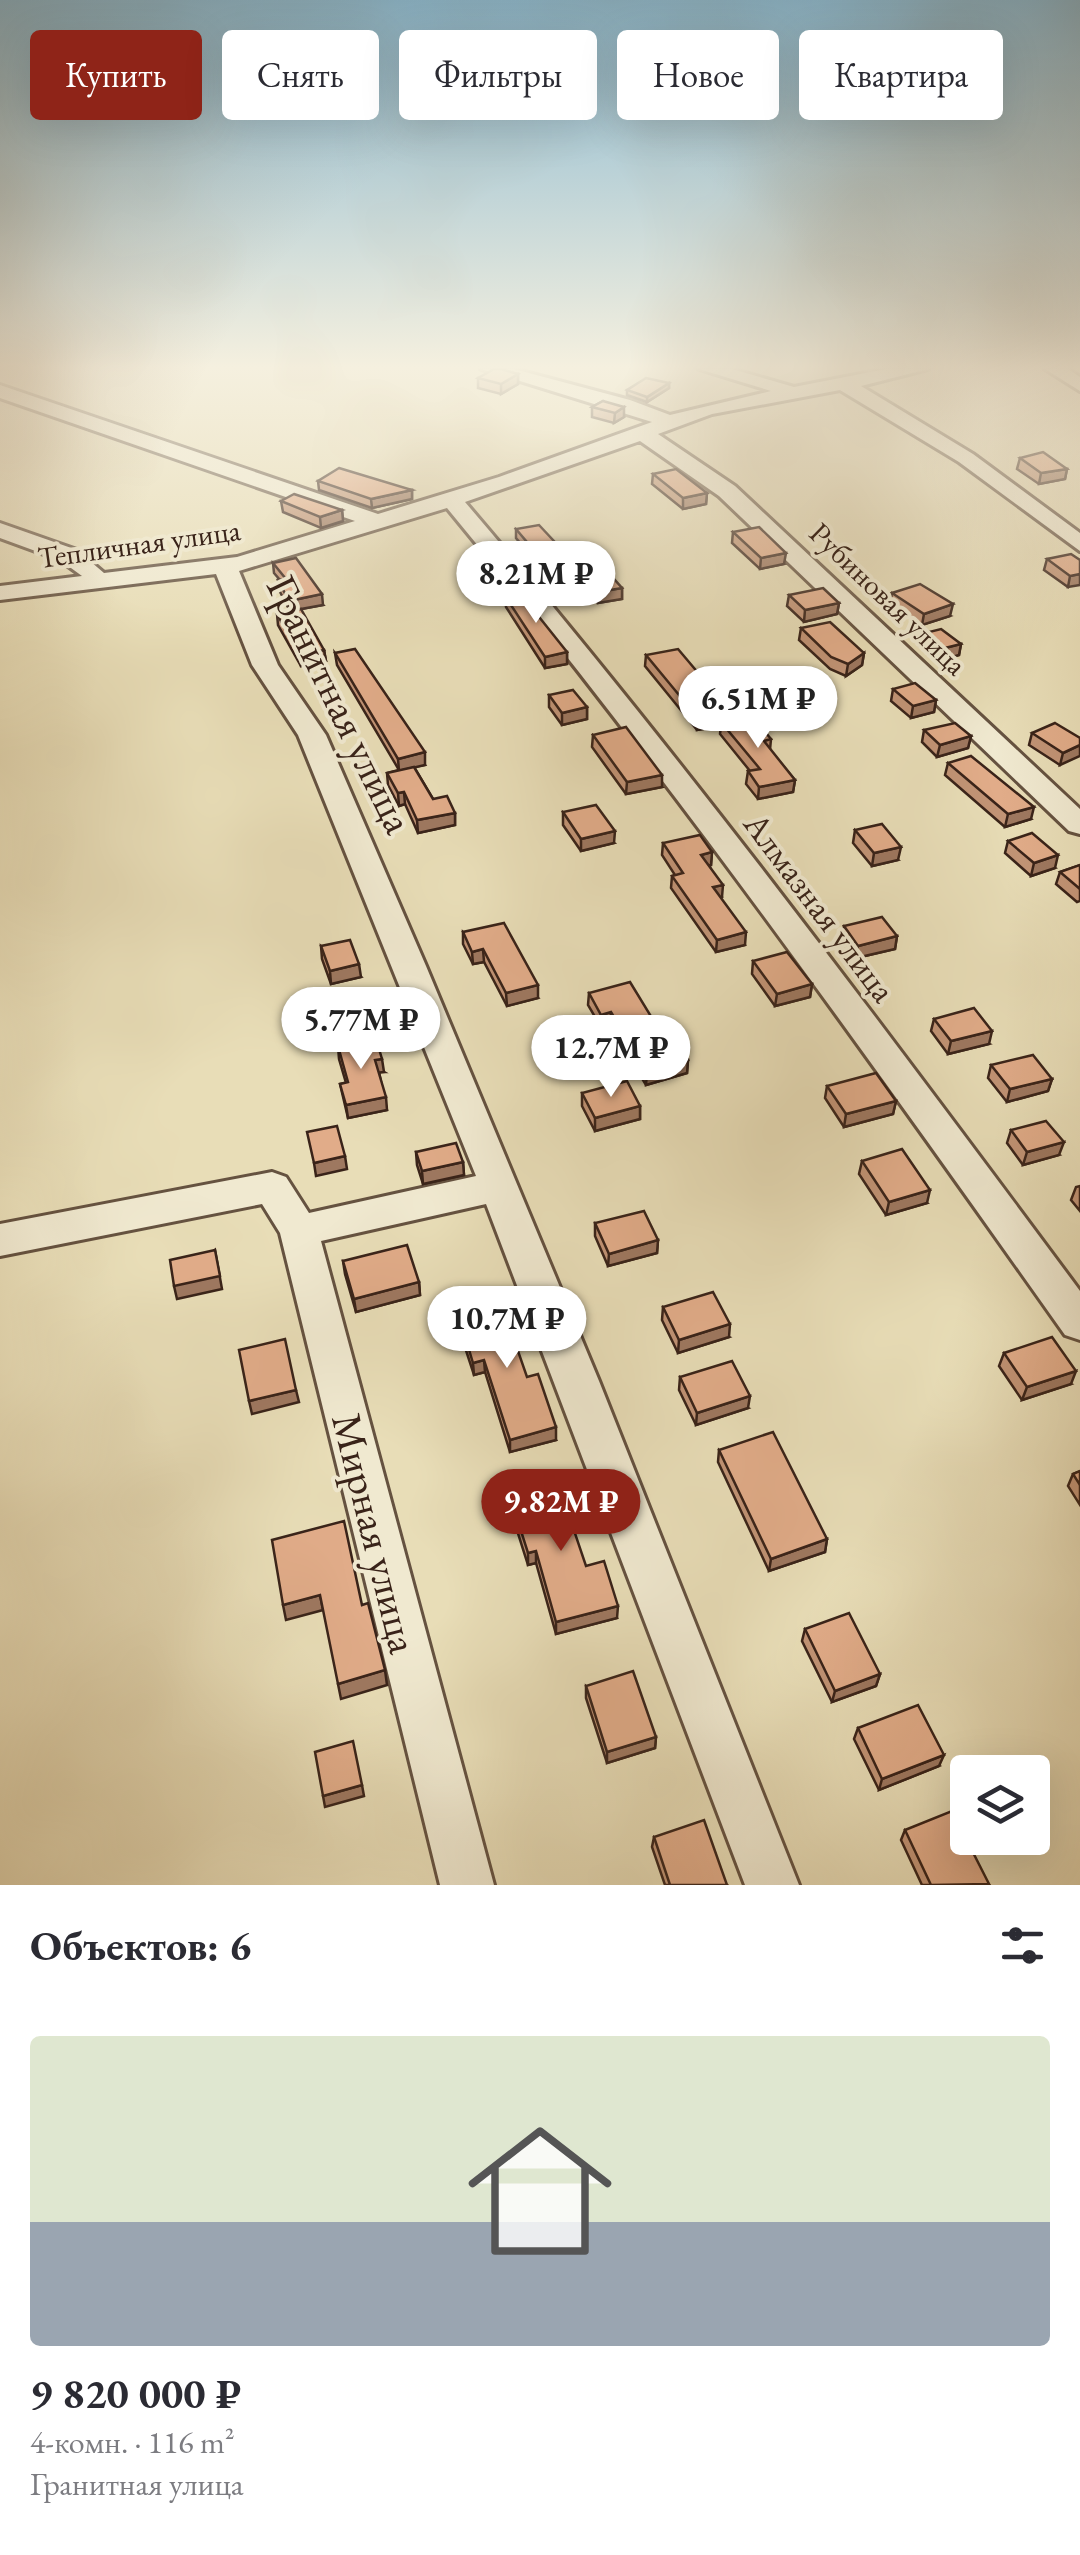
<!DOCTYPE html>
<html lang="ru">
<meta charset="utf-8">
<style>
body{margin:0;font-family:"EB Garamond",serif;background:#f2f2f3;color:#2b2b33;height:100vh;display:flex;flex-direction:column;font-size:38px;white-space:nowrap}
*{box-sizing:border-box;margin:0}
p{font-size:32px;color:#7c7c81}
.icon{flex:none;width:55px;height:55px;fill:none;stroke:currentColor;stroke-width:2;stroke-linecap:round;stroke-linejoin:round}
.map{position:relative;height:1885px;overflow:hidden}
.drawer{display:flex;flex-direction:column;background:#fff;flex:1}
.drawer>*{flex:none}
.top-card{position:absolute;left:30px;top:30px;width:1020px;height:90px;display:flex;gap:20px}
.controls{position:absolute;left:950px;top:1755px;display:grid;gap:20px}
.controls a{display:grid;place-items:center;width:100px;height:100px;border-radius:10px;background:#fff;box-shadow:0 10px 40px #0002;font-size:50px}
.price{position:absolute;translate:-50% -85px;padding:0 22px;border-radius:35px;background:#fff;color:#222;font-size:32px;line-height:65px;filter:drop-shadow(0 2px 5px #0008)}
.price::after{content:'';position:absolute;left:50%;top:60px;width:30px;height:22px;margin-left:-15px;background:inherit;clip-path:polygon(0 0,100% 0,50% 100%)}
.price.current{background:#8f2418;color:#fff}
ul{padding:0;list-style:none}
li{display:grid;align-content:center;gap:20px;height:530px;padding:0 30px}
li span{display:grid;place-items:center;height:310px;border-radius:10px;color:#555}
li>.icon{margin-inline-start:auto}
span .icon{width:180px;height:180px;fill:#fffc;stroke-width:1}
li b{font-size:42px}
h2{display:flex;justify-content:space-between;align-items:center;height:120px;padding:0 30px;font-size:42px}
.pill{padding:0 35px;border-radius:10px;background:#fff;box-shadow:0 10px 40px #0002;font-size:35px;line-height:90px}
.pill.current{background:#8f2418;color:#fff}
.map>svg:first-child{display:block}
</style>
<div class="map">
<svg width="1080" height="1885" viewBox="0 0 1080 1885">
<rect width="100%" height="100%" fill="#e8ddb7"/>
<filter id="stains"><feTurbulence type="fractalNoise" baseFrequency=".002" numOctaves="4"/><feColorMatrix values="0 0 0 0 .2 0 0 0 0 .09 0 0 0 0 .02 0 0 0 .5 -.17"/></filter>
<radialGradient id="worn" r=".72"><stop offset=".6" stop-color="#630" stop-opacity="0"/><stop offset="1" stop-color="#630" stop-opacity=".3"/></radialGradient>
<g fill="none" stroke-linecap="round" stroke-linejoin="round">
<g stroke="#655240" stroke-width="6">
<g id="minor">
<path d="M481,369H514L630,400L670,415L771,391L699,369H732L794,387L886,369H928L861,386L973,454L1080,533V551L959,462L840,390L712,414L658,434L735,486L1080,809V834L1069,831L719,496L640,441L465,502C682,756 881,1023 1080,1291V1340L1065,1335C866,1054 666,773 447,508L239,571L278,665L326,735L426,966L599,1381L799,1885H745L486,1204L321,1241L494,1885H440L280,1233L262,1204L0,1256V1224L272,1172L286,1177L309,1213L476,1176L298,735L252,665L216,574L0,600V586L82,576L60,560L0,538V523L77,550L104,573L237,557L355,521L0,398V385L378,514L499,477L652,422Z"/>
<path d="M1045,369H1068L1080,377V391Z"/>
</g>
</g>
<use href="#minor" fill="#f0e9d0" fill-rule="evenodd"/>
</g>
<g fill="#c29476" stroke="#392319" stroke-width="2.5">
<path d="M518,374V384L501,394L478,388V378Z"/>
<path d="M669,383V388L647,402L627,395V390Z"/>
<path d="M603,401L624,417L614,423L592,417V407Z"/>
<path d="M1020,458L1067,469L1065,479L1039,484L1017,469Z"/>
<path d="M653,474L707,493L706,504L683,509L652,484Z"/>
<path d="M318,481L412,490V499L372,508L319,490Z"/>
<path d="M281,501L342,510L343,521L321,528L283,512Z"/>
<path d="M516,529L572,561V557L622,588V599L598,603L580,578L554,584L516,538Z"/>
<path d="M733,532L784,564L760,569L732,543Z"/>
<path d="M1047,559L1080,560L1068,587L1044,570Z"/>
<path d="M273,563L323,605L290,611L279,590L278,580H280L274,573Z"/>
<path d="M892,593L950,616L922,625L890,604Z"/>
<path d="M789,595L839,603L837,614L804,622L787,606Z"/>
<path d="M505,596L567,652V664L545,668L506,607Z"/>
<path d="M277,614L324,650L326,661L301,666L278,625Z"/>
<path d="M801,628L864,653L862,665L846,676L830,669L799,640Z"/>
<path d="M921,634L961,644L959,655L938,661L919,646Z"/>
<path d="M335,653L425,765L414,767L433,799L455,813V825L418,833L405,804L399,806L388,785L387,773L399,770L337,665Z"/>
<path d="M646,655L731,712L730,720L771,739L770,750L795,780L793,792L758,799L746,784L748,771H750L720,734L721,726L697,730L645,666Z"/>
<path d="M893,689L936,700L934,712L911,718L891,701Z"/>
<path d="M549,695L587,707V719L562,725L549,707Z"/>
<path d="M924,730L971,736L968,748L937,757L922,742Z"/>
<path d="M1032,733L1080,738L1060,765L1029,745Z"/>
<path d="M593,735L662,787L626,794L592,747Z"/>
<path d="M948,763L1031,819L1005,827L945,775Z"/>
<path d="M563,812L614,843L581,851L563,825Z"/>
<path d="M855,830L898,860L872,866L853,843Z"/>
<path d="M1008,841L1055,868L1031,876L1005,853Z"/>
<path d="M663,843L712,852L711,865H709L722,897L720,898L745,945L716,952L671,888L672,876L675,875L662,855Z"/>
<path d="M1080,865V901L1077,902L1056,884L1060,872Z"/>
<path d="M844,926L897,936L895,949L856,958L842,938Z"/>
<path d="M463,932L538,998L507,1006L484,962L473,964L463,944Z"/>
<path d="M321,946L361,977L331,984L322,959Z"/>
<path d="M753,961L812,984L810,997L775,1006L752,974Z"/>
<path d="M589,993L655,1023L688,1060L687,1073L646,1085L610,1025L601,1027L588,1005Z"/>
<path d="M934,1019L989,1044L948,1054L931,1031Z"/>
<path d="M338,1046L384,1072H379L387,1110L348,1118L340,1084L346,1083L339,1059Z"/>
<path d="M991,1065L1052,1079L1048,1091L1007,1102L988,1078Z"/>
<path d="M827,1086L896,1101L893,1114L844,1127L825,1098Z"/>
<path d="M582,1093L640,1106V1119L595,1131L582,1106Z"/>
<path d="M1011,1130L1059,1155L1023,1165L1007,1143Z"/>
<path d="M416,1152L463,1162L464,1175L423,1184L417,1165Z"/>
<path d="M862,1161L927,1203L886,1215L859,1174Z"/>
<path d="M1080,1186V1211L1071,1200L1076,1187Z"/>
<path d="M595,1223L658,1240L657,1253L608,1266L595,1236Z"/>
<path d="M343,1261L419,1282L420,1295L356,1312L345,1274Z"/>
<path d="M663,1307L729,1337L678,1353L662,1320Z"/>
<path d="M458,1313L556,1440L510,1452L485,1372L474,1375L458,1326Z"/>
<path d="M1004,1353L1071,1384L1022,1400L999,1366Z"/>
<path d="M680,1377L748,1408L696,1425L679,1390Z"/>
<path d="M719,1450L827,1539L825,1552L769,1571L718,1462Z"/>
<path d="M1080,1471V1505L1068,1486L1073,1474Z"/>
<path d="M509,1493L586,1566L617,1618L556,1634L536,1563L528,1565L509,1505Z"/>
<path d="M805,1629L880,1674L876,1686L832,1702L802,1641Z"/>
<path d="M586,1686L656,1737L655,1748L607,1763L586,1698Z"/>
<path d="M858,1728L939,1766L879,1790L854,1739Z"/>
<path d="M905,1830L989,1885H922L901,1840Z"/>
<path d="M654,1837L727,1885H665L652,1847Z"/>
</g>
<g fill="#9e7860" stroke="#392319" stroke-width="2.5">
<path d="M518,374V384L501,394V384Z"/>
<path d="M669,383V388L647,402V397Z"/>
<path d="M624,407V417L614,423L615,413Z"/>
<path d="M1067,469L1065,479L1039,484L1041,473Z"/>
<path d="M412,490V499L372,508L371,499Z"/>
<path d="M707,493L706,504L683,509V498Z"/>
<path d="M342,510L343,521L321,528L320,517Z"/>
<path d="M786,553L784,564L760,569L761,558Z"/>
<path d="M580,569V579L554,584V574Z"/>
<path d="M1080,574V585L1068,587L1070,576Z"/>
<path d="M622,588V599L598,603L599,592Z"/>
<path d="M322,594L323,605L290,611L289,601Z"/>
<path d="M839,603L837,614L804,622L805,610Z"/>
<path d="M953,604L950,616L922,625L924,614Z"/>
<path d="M961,644L959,655L938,661L941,649Z"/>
<path d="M324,650L326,661L301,666L299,654Z"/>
<path d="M567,652V664L545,668V657Z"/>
<path d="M864,653L862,665L846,676L848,664Z"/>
<path d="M936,700L934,712L911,718L913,706Z"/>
<path d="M587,707V719L562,725V713Z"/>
<path d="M731,712L730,724L721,722V726L697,730L698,718Z"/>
<path d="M971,736L968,748L937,757L940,745Z"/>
<path d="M1080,745V756L1060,765L1063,753Z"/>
<path d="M425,752V765L399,771L398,759Z"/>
<path d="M662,775V787L626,794L627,782Z"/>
<path d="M795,780L793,792L758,799L759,787Z"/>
<path d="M404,792L405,804L399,806L398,793Z"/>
<path d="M1034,807L1031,819L1005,827L1008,814Z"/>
<path d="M455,813V825L418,833L417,820Z"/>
<path d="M615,831L614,843L581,851V839Z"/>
<path d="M901,847L898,860L872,866L874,853Z"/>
<path d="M712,852L711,865L700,867L701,855Z"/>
<path d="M1058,855L1055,868L1031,876L1034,863Z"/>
<path d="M723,885L722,897L711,900L713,887Z"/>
<path d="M746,932L745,945L716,952L717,940Z"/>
<path d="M897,936L895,949L856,958L858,946Z"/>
<path d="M483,949L484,962L473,964L472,952Z"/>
<path d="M359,964L361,977L331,984L330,971Z"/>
<path d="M812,984L810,997L775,1006L777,994Z"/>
<path d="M538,985V998L507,1006L506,993Z"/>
<path d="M611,1012L610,1025L601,1027V1015Z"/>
<path d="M992,1031L989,1044L948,1054L951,1041Z"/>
<path d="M382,1059L384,1072L376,1073L375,1060Z"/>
<path d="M688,1060L687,1073L646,1085L647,1072Z"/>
<path d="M1052,1079L1048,1091L1007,1102L1010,1089Z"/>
<path d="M386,1097L387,1110L348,1118L346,1105Z"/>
<path d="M896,1101L893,1114L844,1127L846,1114Z"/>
<path d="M640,1106V1119L595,1131V1118Z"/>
<path d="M1064,1142L1059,1155L1023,1165L1027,1152Z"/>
<path d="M345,1156L347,1169L316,1176L314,1163Z"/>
<path d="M463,1162L464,1175L423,1184L422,1171Z"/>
<path d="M930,1190L927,1203L886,1215L889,1202Z"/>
<path d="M658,1240L657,1253L608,1266L609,1254Z"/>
<path d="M215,1250L222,1289L177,1299L174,1286Z"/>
<path d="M419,1282L420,1295L356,1312L354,1299Z"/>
<path d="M730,1324L729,1337L678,1353L679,1340Z"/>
<path d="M484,1360L485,1372L474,1375L473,1363Z"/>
<path d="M1076,1371L1071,1384L1022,1400L1027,1387Z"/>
<path d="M296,1390L299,1402L252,1414L249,1401Z"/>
<path d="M750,1396L748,1408L696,1425L697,1413Z"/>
<path d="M556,1427V1440L510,1452V1440Z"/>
<path d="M827,1539L825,1552L769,1571L771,1559Z"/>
<path d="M536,1551V1563L528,1565V1553Z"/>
<path d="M320,1595L323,1610L286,1620L283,1605Z"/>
<path d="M618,1606L617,1618L556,1634V1622Z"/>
<path d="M385,1670L387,1685L341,1699L338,1684Z"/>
<path d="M880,1674L876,1686L832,1702L835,1691Z"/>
<path d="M656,1737L655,1748L607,1763V1752Z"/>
<path d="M944,1755L939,1766L879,1790L882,1779Z"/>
<path d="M362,1785L364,1796L325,1807L323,1796Z"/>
</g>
<g fill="#e1ac89" stroke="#392319" stroke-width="2.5">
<path d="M494,369H501L518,374L501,384L478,378Z"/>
<path d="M646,378L669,383L647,397L627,390Z"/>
<path d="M603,401L624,407L615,413L592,407Z"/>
<path d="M1043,452L1067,469L1041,473L1020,458Z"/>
<path d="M339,468L412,490L371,499L318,481Z"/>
<path d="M676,469L707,493L683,498L653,474Z"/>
<path d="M294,494L342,510L320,517L281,501Z"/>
<path d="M539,525L580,569L554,574L516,529Z"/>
<path d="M759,527L786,553L761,558L733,532Z"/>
<path d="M591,553L622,588L599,592L572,557Z"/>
<path d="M1071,554L1080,560V574L1070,576L1047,559Z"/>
<path d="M296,558L322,594L289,601L278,580L286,579L273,563Z"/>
<path d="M920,584L953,604L924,614L892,593Z"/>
<path d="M823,588L839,603L805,610L789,595Z"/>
<path d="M520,593L567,652L545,657L505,596Z"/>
<path d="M301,609L324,650L299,654L277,614Z"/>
<path d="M830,622L864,653L848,664L831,657L801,628Z"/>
<path d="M941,629L961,644L941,649L921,634Z"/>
<path d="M355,649L425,752L398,759L335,653Z"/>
<path d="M678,649L731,712L698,718L646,655Z"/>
<path d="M915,683L936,700L913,706L893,689Z"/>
<path d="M573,690L587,707L562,713L549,695Z"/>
<path d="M752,716L771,739L764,741L795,780L759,787L748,771L760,769L721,722Z"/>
<path d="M955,723L971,736L940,745L924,730Z"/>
<path d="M1055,723L1080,738V745L1063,753L1032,733Z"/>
<path d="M626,727L662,775L627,782L593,735Z"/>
<path d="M971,756L1034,807L1008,814L948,763Z"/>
<path d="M414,767L433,799L447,796L455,813L417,820L404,792L398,793L387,773Z"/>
<path d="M596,805L615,831L581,839L563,812Z"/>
<path d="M882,824L901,847L874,853L855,830Z"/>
<path d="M1032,833L1058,855L1034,863L1008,841Z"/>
<path d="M700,835L712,852L701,855L723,885L713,887L746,932L717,940L672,876L683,873L663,843Z"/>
<path d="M1080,865V889L1060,872Z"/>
<path d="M882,917L897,936L858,946L844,926Z"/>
<path d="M504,923L538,985L506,993L483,949L472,952L463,932Z"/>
<path d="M350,940L359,964L330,971L321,946Z"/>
<path d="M787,952L812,984L777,994L753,961Z"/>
<path d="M630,982L655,1023L664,1021L688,1060L647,1072L611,1012L601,1015L589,993Z"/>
<path d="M974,1008L992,1031L951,1041L934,1019Z"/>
<path d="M376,1039L382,1059L375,1060L386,1097L346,1105L340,1084L348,1082L338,1046Z"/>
<path d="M1033,1055L1052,1079L1010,1089L991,1065Z"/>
<path d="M876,1073L896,1101L846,1114L827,1086Z"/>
<path d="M627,1081L640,1106L595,1118L582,1093Z"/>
<path d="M1046,1121L1064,1142L1027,1152L1011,1130Z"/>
<path d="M337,1126L345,1156L314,1163L307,1132Z"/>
<path d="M456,1143L463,1162L422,1171L416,1152Z"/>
<path d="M902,1149L930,1190L889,1202L862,1161Z"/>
<path d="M644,1211L658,1240L609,1254L595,1223Z"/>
<path d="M407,1245L419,1282L354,1299L343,1261Z"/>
<path d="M215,1250L220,1276L174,1286L170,1260Z"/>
<path d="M713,1292L730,1324L679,1340L663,1307Z"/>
<path d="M501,1302L527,1377L538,1374L556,1427L510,1440L484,1360L473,1363L458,1313Z"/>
<path d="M1052,1337L1076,1371L1027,1387L1004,1353Z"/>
<path d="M285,1339L296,1390L249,1401L239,1350Z"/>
<path d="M732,1361L750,1396L697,1413L680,1377Z"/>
<path d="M773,1432L827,1539L771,1559L719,1450Z"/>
<path d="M1080,1471V1485L1073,1474Z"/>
<path d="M557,1480L586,1566L604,1561L618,1606L556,1622L536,1551L528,1553L509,1493Z"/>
<path d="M344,1521L362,1605L368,1603L385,1670L338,1684L320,1595L283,1605L272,1540Z"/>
<path d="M849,1613L880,1674L835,1691L805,1629Z"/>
<path d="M633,1671L656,1737L607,1752L586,1686Z"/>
<path d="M918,1705L944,1755L882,1779L858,1728Z"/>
<path d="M353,1741L362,1785L323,1796L315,1752Z"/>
<path d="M952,1811L989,1884L931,1885L905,1830Z"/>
<path d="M704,1820L727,1885H670L654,1837Z"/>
</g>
<linearGradient id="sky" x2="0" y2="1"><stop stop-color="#87b7d0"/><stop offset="0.58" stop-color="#f5f0df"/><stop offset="1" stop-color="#f5f0df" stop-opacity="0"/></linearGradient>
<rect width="1080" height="633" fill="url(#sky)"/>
<g text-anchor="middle" stroke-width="8" stroke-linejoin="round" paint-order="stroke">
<g font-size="30" fill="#392319" stroke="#f0e9d0">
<text transform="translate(139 544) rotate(-8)" y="10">Тепличная улица</text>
<text transform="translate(888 599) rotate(44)" y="10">Рубиновая улица</text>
</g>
<g font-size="35" fill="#392319" stroke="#f0e9d0">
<text transform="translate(820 907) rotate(53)" y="12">Алмазная улица</text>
</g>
<g font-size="42" fill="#392319" stroke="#f0e9d0">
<text transform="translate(341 704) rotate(64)" y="15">Гранитная улица</text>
<text transform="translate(376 1533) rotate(76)" y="15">Мирная улица</text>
</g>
</g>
<rect width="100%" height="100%" filter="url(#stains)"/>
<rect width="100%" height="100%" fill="url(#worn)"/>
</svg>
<div class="controls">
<a><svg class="icon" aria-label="layers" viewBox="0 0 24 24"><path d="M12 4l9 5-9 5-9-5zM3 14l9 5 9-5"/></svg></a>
</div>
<b class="price" style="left:536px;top:626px">8.21M ₽</b>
<b class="price" style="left:758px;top:751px">6.51M ₽</b>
<b class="price" style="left:361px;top:1072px">5.77M ₽</b>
<b class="price" style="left:611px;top:1100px">12.7M ₽</b>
<b class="price" style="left:507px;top:1371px">10.7M ₽</b>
<b class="price current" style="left:561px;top:1554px">9.82M ₽</b>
<div class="top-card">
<a class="pill current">Купить</a>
<a class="pill">Снять</a>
<a class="pill">Фильтры</a>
<a class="pill">Новое</a>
<a class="pill">Квартира</a>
</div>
</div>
<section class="drawer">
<h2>Объектов: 6<svg class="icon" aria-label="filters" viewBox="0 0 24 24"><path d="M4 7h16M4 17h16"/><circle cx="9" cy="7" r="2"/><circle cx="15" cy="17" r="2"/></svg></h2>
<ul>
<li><span style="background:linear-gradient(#dfe7d0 60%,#9aa5b1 0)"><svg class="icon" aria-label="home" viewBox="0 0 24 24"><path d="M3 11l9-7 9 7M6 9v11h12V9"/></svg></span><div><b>9 820 000 ₽</b><p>4-комн. · 116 m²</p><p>Гранитная улица</p></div></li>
</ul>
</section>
